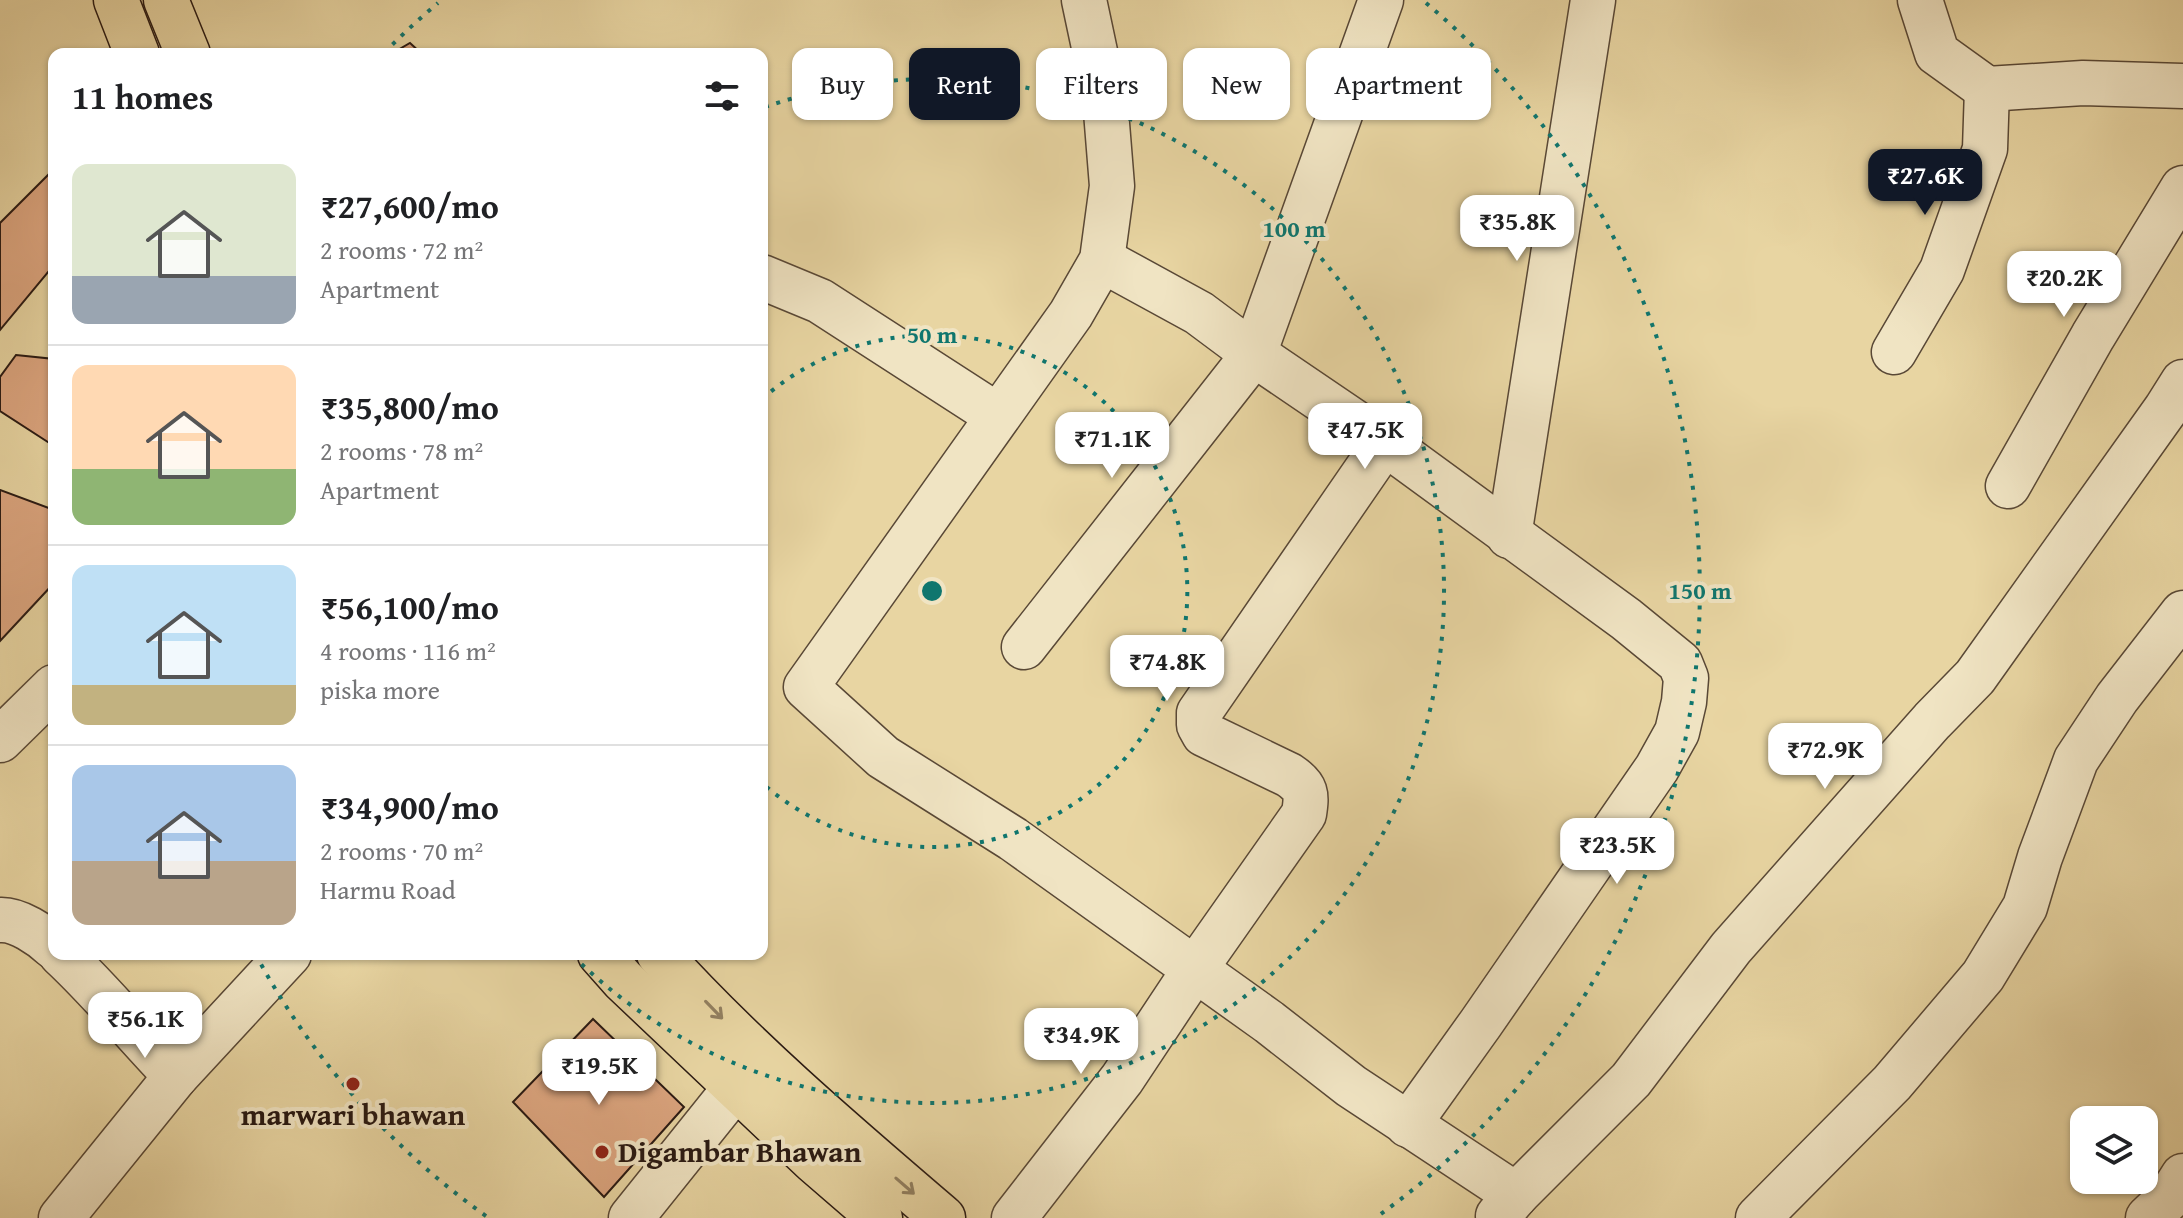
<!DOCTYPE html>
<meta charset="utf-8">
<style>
body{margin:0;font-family:"Gentium Book Plus",serif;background:#f6f6f6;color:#202124;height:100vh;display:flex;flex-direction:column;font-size:30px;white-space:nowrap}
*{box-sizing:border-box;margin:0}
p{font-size:26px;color:#757577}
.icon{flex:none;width:44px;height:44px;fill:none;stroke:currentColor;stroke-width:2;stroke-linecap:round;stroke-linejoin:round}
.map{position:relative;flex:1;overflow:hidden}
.sheet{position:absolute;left:48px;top:48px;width:720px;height:912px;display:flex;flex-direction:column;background:#fff;border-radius:16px;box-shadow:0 2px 6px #0004}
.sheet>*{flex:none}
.top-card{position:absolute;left:792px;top:48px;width:760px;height:72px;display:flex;gap:16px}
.controls{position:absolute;left:2070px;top:1106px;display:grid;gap:16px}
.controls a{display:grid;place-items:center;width:88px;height:88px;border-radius:16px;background:#fff;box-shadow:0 2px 6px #0004;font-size:40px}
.price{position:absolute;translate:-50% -68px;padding:0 18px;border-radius:16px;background:#fff;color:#222;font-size:26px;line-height:52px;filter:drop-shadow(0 2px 4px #0008)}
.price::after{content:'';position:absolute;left:50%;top:48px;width:24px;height:18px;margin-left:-12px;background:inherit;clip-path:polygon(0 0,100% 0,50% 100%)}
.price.active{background:#111827;color:#fff}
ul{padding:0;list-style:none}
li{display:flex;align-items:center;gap:24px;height:200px;padding:0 24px}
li+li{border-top:2px solid #e0e0e0}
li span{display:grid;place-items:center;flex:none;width:224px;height:160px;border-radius:16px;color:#555}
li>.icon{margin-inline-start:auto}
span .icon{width:96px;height:96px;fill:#fffc;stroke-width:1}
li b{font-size:34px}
h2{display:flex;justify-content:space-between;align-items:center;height:96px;padding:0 24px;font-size:34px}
.chip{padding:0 28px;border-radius:16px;background:#fff;box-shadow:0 2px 6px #0004;font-size:28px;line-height:72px}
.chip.active{background:#111827;color:#fff}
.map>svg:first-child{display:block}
</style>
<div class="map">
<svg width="2183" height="1218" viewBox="0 0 2183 1218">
<rect width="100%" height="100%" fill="#e8d5a2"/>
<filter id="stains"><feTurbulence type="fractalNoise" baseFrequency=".0025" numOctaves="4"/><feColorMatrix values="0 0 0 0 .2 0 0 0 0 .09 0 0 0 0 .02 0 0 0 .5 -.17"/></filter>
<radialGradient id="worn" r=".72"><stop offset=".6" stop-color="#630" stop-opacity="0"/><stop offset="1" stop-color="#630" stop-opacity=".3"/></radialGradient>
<g fill="#dca57f" stroke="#291912" stroke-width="2">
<path d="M410,43L422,54H391Z"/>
<path d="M54,169V265L0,330V223Z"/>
<path d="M16,355L54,359V446L0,411V377Z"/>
<path d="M0,490L54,510V583L0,641Z"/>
<path d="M593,1019L684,1107L604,1197L513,1102Z"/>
</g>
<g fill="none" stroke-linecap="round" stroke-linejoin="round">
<g stroke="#594836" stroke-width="47">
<g id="minor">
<path d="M1084,0L1105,99L1112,186L1102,260L1071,314L806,687L883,757L1013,839L1269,1022L1351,1086L1516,1195"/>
<path d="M1920,0L1937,53L1987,89L2083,83L2183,86"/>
<path d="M1102,260L1199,313L1254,354L1385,443L1626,619L1680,663L1686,678L1684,702L1677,732L1657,768L1481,1023L1408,1125"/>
<path d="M762,277L820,301L998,416"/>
<path d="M1894,352L1942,270L1985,149L1987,89"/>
<path d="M2008,486L2093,336L2183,188"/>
<path d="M1509,536L1593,0"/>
<path d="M1024,647L1254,354L1381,0"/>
<path d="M0,740L54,687"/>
<path d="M0,920C18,919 41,935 54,947"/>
<path d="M61,954C102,992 137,1036 176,1076"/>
<path d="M1498,1216L1516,1195L1631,1080L1731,948L1932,721L1975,677L2166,409L2183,382"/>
<path d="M61,1218L176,1076L289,954"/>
<path d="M631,1218L736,1087"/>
<path d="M1014,1218L1122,1079L1195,969L1304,814C1307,794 1307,787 1289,775L1204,734L1199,725V713L1385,443"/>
<path d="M1758,1218L1892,1083L1983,976L2025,907L2040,857L2076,760L2117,698L2183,613"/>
<path d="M2148,1218L2169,1198L2183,1176"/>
</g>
</g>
<g stroke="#291912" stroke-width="47">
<g id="major">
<path d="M116,0L137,54"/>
<path d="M166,0L188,54"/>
<path d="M600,954L623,980L813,1160L880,1218"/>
<path d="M659,954C746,1050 845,1134 943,1218"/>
</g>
</g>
<use href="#minor" stroke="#f0e4c3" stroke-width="44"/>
<use href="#major" stroke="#e8d5a2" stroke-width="44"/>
</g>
<defs><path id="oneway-shaft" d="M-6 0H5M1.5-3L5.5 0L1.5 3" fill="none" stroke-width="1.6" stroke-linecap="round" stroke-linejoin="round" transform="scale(2)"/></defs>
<g stroke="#928061">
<use href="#oneway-shaft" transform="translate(714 1010) rotate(46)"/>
<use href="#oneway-shaft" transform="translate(905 1186) rotate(41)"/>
</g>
<g fill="none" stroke="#0f766e" stroke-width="4" stroke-dasharray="4 8">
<path d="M762 399A256 256 0 1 1 762 783"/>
<path d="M765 107A512 512 0 1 1 573 956"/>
<path d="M486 1216A768 768 0 0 1 257 957M384 53A768 768 0 0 1 438 3M1426 3A768 768 0 0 1 1378 1216"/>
</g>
<g fill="#8f2418" stroke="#f0e4c3" stroke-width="3">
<circle cx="353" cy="1084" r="8"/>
<circle cx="602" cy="1152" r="8"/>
</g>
<g text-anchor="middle" stroke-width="8" stroke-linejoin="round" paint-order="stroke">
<g font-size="30" font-weight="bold" fill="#291912" stroke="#f0e4c3">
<text x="353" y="1125">marwari bhawan</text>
<text x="618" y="1162" text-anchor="start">Digambar Bhawan</text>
</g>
</g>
<circle cx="932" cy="591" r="12" fill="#0f766e" stroke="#f0e4c3" stroke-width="4"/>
<g font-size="24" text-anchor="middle" font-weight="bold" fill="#0f766e" stroke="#f0e4c3" stroke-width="8" stroke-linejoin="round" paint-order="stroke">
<text x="1294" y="237">100 m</text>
<text x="932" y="343">50 m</text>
<text x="1700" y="599">150 m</text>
</g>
<rect width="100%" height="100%" filter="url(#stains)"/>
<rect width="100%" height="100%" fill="url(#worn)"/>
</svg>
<div class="controls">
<a><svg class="icon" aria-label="layers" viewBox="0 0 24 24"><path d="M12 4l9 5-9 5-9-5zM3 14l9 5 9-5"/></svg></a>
</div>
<b class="price active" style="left:1925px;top:217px">₹27.6K</b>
<b class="price" style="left:1517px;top:263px">₹35.8K</b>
<b class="price" style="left:2064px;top:319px">₹20.2K</b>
<b class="price" style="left:1365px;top:471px">₹47.5K</b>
<b class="price" style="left:1112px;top:480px">₹71.1K</b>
<b class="price" style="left:1167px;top:703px">₹74.8K</b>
<b class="price" style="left:1825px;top:791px">₹72.9K</b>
<b class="price" style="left:1617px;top:886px">₹23.5K</b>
<b class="price" style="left:145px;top:1060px">₹56.1K</b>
<b class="price" style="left:1081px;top:1076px">₹34.9K</b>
<b class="price" style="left:599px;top:1107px">₹19.5K</b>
<div class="top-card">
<a class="chip">Buy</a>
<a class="chip active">Rent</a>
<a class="chip">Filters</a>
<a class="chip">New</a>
<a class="chip">Apartment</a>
</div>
<section class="sheet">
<h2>11 homes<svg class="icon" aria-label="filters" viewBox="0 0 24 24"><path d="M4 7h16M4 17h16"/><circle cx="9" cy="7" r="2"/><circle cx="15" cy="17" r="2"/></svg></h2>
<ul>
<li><span style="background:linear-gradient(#dfe7d0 70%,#9aa5b1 0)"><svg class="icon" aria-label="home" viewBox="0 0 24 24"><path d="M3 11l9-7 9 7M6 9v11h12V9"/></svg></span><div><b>₹27,600/mo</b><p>2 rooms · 72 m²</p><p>Apartment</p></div></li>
<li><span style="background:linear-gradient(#ffd9b3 65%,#8fb573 0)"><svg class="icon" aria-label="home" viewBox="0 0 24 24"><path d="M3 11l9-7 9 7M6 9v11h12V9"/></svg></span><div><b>₹35,800/mo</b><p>2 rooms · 78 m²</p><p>Apartment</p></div></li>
<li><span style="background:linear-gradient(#bfe0f5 75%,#c2b280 0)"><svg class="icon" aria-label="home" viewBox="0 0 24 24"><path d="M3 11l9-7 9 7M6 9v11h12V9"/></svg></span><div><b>₹56,100/mo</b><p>4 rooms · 116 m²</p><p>piska more</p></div></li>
<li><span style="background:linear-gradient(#a9c7e8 60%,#b9a48a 0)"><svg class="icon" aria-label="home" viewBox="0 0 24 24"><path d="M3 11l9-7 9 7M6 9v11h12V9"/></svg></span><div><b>₹34,900/mo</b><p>2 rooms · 70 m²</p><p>Harmu Road</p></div></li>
</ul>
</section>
</div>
